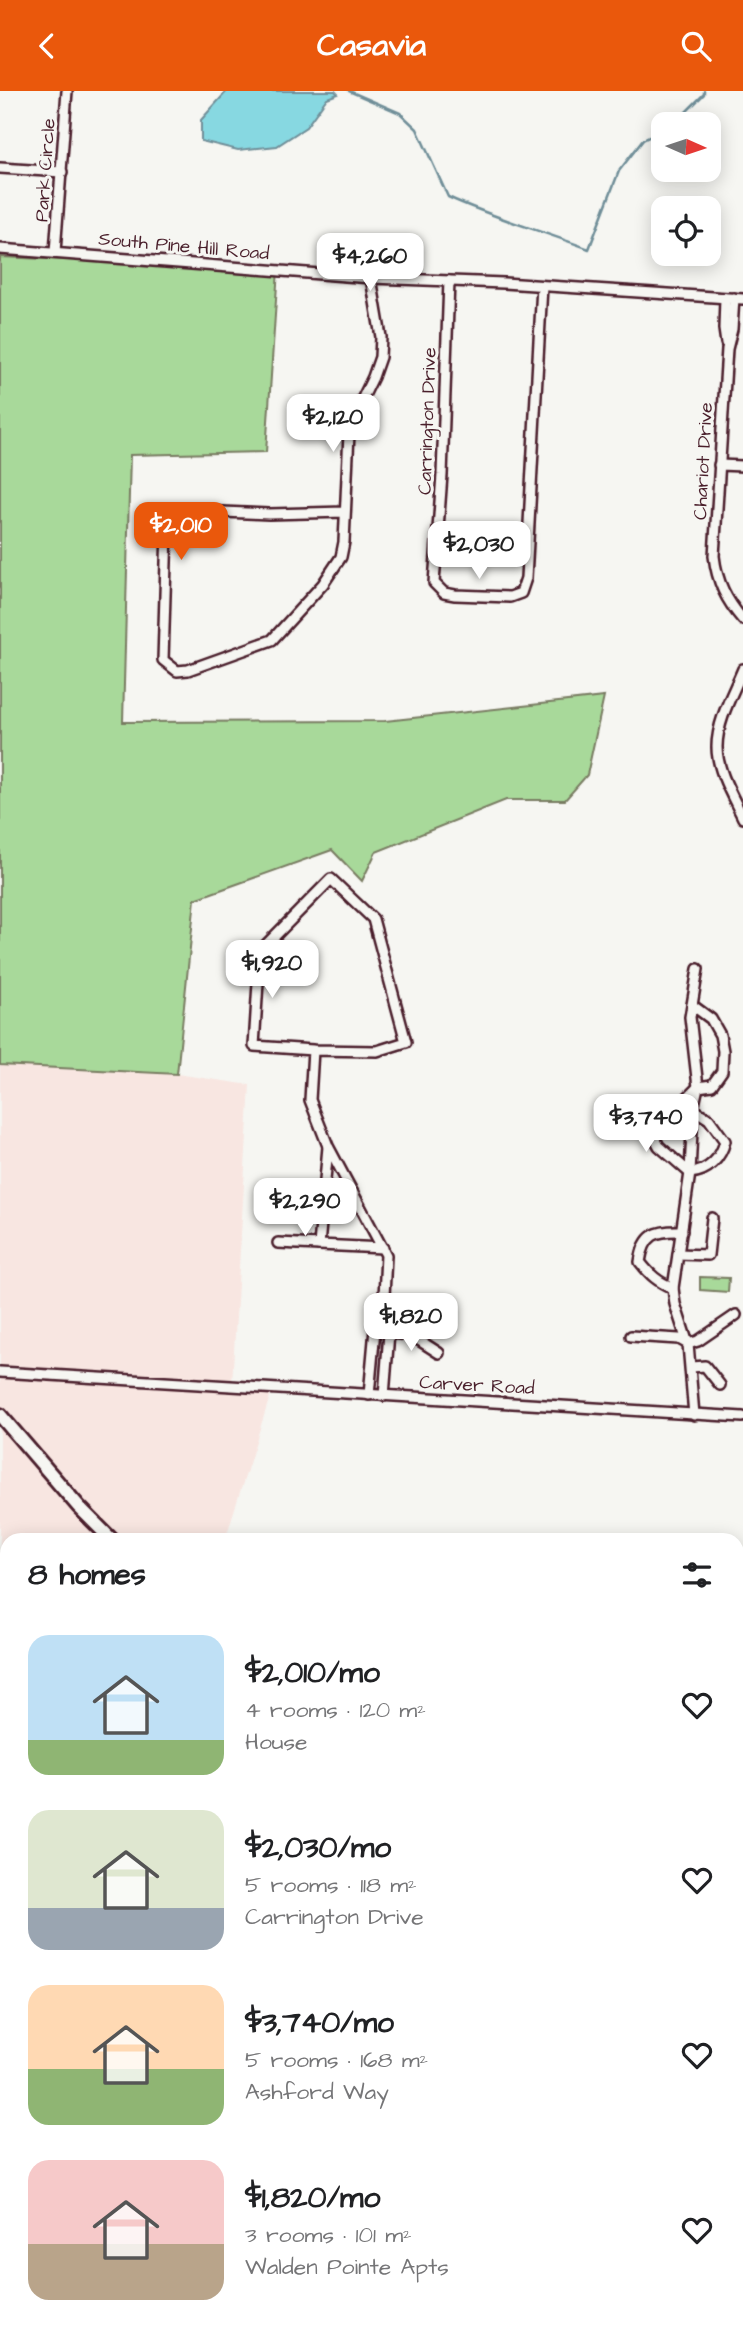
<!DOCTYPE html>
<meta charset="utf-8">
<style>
body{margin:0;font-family:"Architects Daughter",sans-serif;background:#f2f2f2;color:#202124;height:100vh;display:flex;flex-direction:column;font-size:26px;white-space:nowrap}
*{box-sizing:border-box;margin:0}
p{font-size:23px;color:#757577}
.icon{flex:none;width:38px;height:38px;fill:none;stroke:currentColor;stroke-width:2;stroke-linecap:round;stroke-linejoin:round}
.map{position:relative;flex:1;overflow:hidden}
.panel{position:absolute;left:0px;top:1442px;width:744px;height:798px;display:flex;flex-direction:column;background:#fff;border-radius:21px 21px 0 0;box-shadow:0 4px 18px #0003}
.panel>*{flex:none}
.needle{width:46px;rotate:93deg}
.buttons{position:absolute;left:651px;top:21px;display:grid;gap:14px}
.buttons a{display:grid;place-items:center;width:70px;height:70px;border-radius:14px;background:#fff;box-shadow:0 4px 18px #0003;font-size:35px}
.price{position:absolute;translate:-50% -60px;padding:0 16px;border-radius:14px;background:#fff;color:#222;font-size:23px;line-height:46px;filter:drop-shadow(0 2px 4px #0008)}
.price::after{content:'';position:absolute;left:50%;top:42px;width:21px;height:16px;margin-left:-10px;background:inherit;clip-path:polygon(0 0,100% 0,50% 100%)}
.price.selected{background:#ea580c;color:#fff}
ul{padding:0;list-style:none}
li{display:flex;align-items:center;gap:21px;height:175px;padding:0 28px}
li span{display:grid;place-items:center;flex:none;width:196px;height:140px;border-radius:21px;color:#555}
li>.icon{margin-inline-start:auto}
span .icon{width:84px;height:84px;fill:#fffc;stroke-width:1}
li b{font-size:30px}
h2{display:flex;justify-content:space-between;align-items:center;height:84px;padding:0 28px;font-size:30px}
header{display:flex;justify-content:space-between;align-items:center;height:91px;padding:0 28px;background:#ea580c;color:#fff;font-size:32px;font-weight:700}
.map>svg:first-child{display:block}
</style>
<header><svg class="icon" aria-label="back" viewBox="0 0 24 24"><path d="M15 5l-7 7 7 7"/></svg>Casavia<svg class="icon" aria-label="search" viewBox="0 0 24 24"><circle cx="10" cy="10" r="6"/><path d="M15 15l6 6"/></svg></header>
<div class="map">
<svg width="743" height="2240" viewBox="0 0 743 2240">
<rect width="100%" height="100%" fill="#f6f6f2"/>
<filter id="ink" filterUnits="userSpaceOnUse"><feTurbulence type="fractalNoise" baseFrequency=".0143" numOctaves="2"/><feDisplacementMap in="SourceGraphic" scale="14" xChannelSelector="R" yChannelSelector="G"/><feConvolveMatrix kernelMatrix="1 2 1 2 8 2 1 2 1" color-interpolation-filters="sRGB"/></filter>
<g filter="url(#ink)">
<g fill="#f8e6e1">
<path d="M0,974L177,983L250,994L232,1293L273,1296L225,1449H7V1796L0,1787Z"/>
<path d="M743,1875V2240H367L364,2233H737V1879Z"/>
</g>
<g fill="#a8d99a" stroke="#797c62" stroke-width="2">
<path d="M0,166L278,178L266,361L130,364L123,631L385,630L604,606L587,684L565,709H506L376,761L362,790L332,759L195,808L177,983L0,974Z"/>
<path d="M700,1186L729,1187L728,1201L700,1199Z"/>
<path d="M0,1787L7,1796V2233H364L367,2240H0Z"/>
</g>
<path fill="#87d8e1" stroke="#6f8e98" stroke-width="2" d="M227,0H335L338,3L327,7L306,36L277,55L238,59L201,50V29Z"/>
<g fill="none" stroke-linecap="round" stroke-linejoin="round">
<g stroke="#6f8e98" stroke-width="2.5">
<path d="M349,0L400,22L417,38L448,106C494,127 542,140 589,158L619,80L643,49L663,39"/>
<path d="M674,33L704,3V0"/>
</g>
<g stroke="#4a1f2b" stroke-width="14">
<g id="street">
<path d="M0,77L62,81"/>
<path d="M0,158L371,187L504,192L743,208"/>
<path d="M55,161L67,0"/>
<path d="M449,190L442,384L434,492L444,502L455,504L510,506L521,502L526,487L542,195"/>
<path d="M725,207L724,238L726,252"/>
<path d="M734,207L732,238L727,258L714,465C717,491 726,509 743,529"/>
<path d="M719,374L743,375"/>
<path d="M345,421L269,423L199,420L175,422L167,439L163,569L177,580L188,579L272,549L323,493L341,466L344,451L349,342L354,325L373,286L380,266L381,246L371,187"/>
<path d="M743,578C733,602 717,630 717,656C717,680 733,706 743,727"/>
<path d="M692,914L711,928L720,944L723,960L722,980L712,994L698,996L685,1009L666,1019L650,1038L659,1055L690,1082C708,1081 721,1067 725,1050L709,1028L693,1018"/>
<path d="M313,959L377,960L406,951L373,828L331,788L260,860L254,955L313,959L310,1009L328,1055L386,1164L383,1227L389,1242L384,1305"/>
<path d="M328,1056L319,1154L383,1157"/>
<path d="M278,1152L319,1154"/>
<path d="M678,1163L708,1164L712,1127"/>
<path d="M673,1197C658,1191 650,1184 640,1171C644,1143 656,1139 682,1140"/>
<path d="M389,1242L411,1244L439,1262"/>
<path d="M631,1245L679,1248L688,1253L698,1250L736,1224"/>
<path d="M691,1276L705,1275L720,1294"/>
<path d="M0,1281L743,1326"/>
<path d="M369,1304L375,1238L383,1227"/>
<path d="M694,1324L688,1253L675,1213L673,1197L690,1082L693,1018L698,996L690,926L698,878"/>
<path d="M737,2126L743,2122"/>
<path d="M737,2186L743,2203"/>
</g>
</g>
<g stroke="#4a1f2b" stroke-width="18">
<g id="secondary">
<path d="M0,1324L79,1416L112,1449"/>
<path d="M666,2233L669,2240"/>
</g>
</g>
<g stroke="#4a1f2b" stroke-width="21">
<g id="highway">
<path d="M737,1847L743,1846"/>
<path d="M737,1878L743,1875"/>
<path d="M737,1904L743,1901"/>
<path d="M737,1942L743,1937"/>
<path d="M0,2236L9,2233"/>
<path d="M61,2240L76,2233"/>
</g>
</g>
<use href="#street" stroke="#f6f6f2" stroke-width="9"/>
<use href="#secondary" stroke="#f6f6f2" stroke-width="12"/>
<use href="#highway" stroke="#f6f6f2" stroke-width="16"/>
<g stroke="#4a1f2b" stroke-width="2.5" stroke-dasharray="10 5" stroke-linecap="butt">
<path d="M0,2005L7,2011"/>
<path d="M266,2233L274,2240"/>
</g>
</g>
</g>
<g text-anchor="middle" stroke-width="6" stroke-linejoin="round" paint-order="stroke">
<g font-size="19" fill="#4a1f2b" stroke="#f6f6f2">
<text transform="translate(44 79) rotate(-86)" y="7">Park Circle</text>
<text transform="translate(184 154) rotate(5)" y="7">South Pine Hill Road</text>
<text transform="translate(426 330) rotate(-88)" y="7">Carrington Drive</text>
<text transform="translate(702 370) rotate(-87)" y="7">Chariot Drive</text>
<text transform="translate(477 1293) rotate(3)" y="7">Carver Road</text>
</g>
</g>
</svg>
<div class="buttons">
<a><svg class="needle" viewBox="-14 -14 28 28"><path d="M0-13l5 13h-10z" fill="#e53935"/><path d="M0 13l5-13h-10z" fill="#757577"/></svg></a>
<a><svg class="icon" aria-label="locate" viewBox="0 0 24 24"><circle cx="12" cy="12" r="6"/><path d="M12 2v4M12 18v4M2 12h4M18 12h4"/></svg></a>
</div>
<b class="price" style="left:370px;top:202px">$4,260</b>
<b class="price" style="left:333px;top:363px">$2,120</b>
<b class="price selected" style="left:181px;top:471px">$2,010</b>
<b class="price" style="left:479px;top:490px">$2,030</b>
<b class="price" style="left:272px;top:909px">$1,920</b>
<b class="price" style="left:646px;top:1063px">$3,740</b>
<b class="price" style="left:305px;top:1147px">$2,290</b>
<b class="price" style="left:411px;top:1262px">$1,820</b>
<section class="panel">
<h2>8 homes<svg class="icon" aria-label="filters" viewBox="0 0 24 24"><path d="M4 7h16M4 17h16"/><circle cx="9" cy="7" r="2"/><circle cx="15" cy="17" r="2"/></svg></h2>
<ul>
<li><span style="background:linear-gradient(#bfe0f5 75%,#8fb573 0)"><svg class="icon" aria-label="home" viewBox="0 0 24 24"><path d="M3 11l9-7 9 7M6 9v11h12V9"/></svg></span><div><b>$2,010/mo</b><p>4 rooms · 120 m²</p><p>House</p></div><svg class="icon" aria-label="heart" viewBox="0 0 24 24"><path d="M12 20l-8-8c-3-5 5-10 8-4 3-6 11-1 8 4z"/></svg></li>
<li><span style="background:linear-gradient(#dfe7d0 70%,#9aa5b1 0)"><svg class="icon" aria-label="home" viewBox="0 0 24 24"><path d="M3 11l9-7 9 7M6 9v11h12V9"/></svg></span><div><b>$2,030/mo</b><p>5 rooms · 118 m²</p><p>Carrington Drive</p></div><svg class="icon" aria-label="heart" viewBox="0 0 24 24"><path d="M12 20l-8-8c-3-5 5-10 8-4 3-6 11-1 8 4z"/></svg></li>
<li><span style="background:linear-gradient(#ffd9b3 60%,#8fb573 0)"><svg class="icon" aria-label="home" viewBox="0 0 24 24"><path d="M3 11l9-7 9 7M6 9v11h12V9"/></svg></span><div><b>$3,740/mo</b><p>5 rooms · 168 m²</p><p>Ashford Way</p></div><svg class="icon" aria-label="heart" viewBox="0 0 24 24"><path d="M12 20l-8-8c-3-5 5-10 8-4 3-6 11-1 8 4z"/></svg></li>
<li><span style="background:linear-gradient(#f6c9c9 60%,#b9a48a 0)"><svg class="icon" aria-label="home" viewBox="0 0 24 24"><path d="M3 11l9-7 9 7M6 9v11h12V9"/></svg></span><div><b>$1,820/mo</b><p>3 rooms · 101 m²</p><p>Walden Pointe Apts</p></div><svg class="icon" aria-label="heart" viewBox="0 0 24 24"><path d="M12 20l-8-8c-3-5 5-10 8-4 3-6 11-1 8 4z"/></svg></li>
</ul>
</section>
</div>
